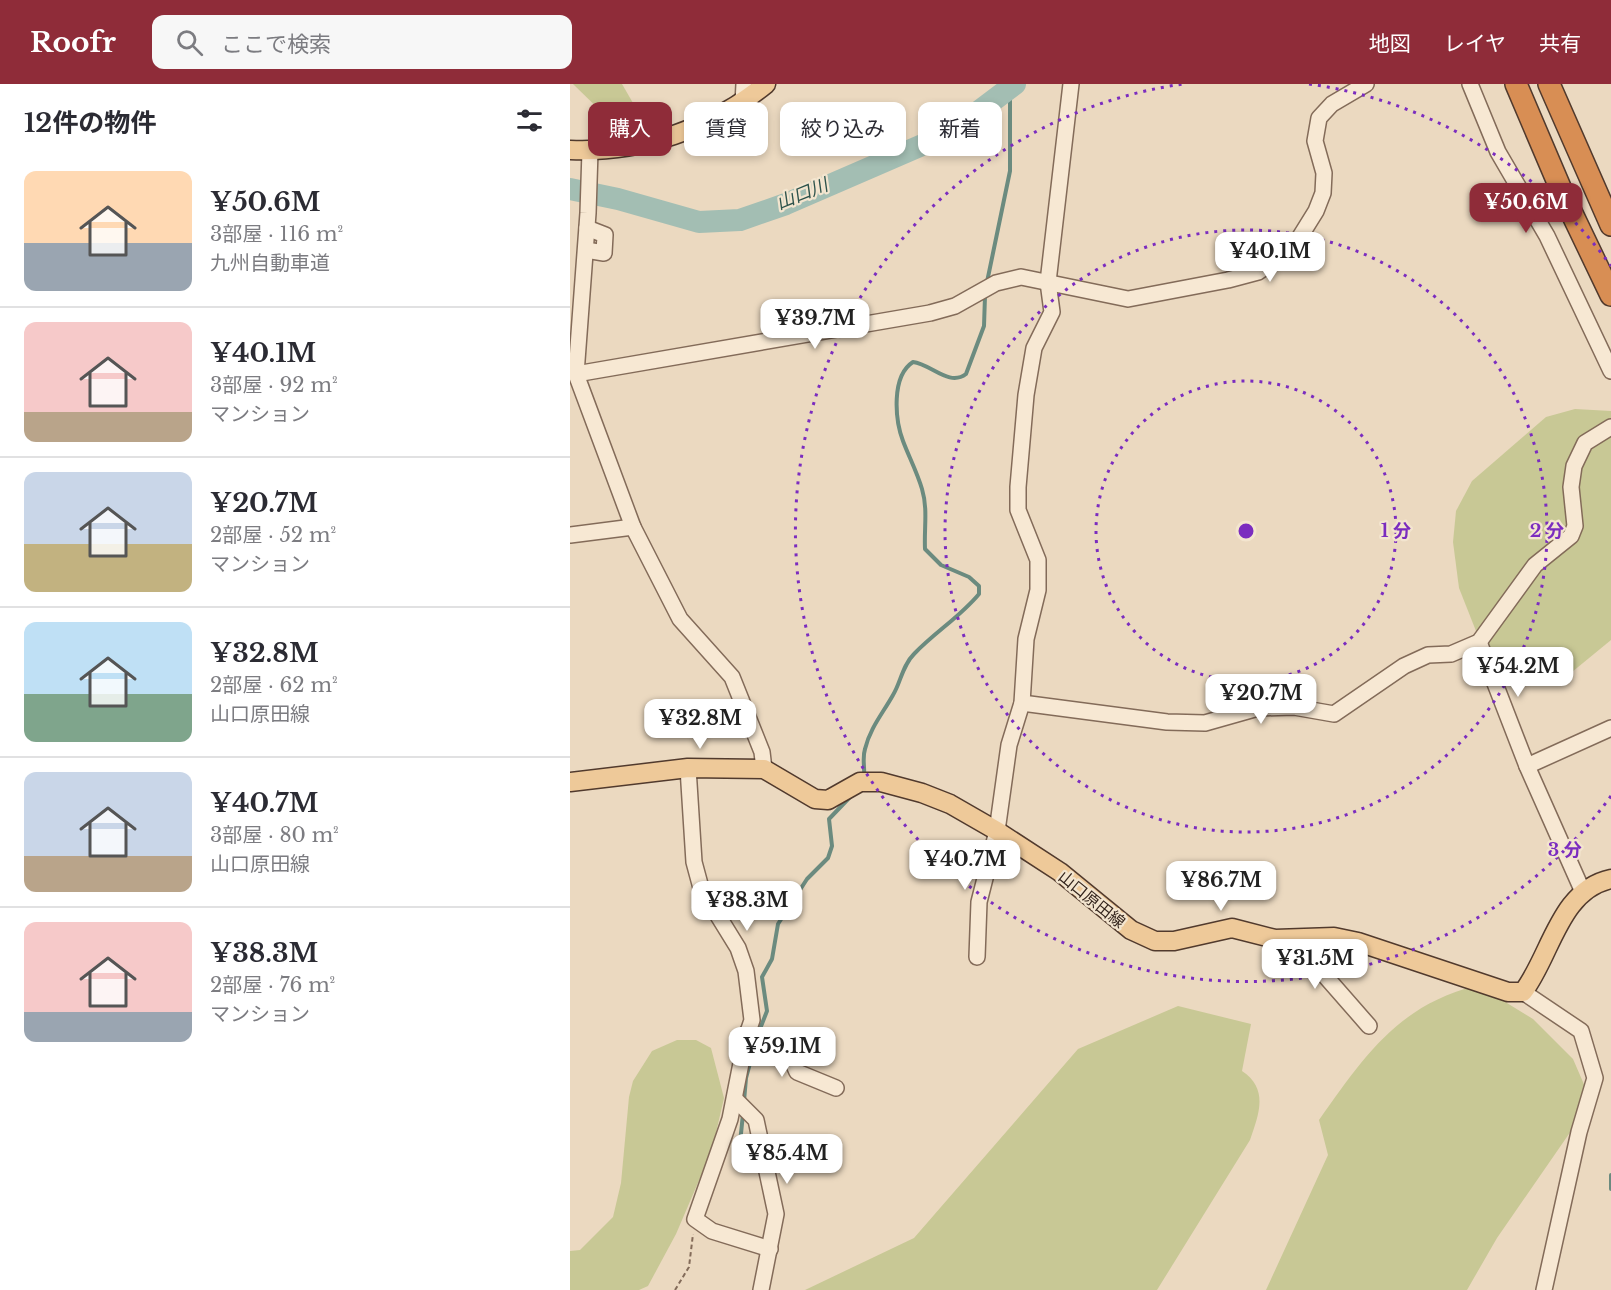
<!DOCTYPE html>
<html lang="ja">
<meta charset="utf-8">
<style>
body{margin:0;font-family:"Libre Baskerville","Noto Sans JP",serif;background:#f7f7f7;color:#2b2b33;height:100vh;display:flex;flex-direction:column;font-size:22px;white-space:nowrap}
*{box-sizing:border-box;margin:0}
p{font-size:20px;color:#7c7c81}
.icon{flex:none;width:33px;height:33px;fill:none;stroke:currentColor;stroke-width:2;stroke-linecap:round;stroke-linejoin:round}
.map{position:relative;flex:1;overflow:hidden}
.side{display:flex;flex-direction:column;background:#fff;width:570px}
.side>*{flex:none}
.banner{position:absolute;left:18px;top:18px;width:570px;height:54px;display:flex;gap:12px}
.price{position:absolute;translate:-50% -51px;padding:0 14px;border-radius:12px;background:#fff;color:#222;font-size:20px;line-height:39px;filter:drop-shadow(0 2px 3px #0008)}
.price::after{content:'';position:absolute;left:50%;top:36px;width:18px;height:14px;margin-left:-9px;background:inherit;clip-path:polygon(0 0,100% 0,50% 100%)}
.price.selected{background:#8f2c39;color:#fff}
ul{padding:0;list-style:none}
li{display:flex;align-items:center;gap:18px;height:150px;padding:0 24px}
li+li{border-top:2px solid #e1e1e2}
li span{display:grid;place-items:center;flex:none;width:168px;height:120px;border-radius:12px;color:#555}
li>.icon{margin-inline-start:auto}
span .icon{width:72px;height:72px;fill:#fffc;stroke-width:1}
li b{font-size:26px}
h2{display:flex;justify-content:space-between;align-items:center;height:72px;padding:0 24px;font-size:26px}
.tag{padding:0 21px;border-radius:12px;background:#fff;box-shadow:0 3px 9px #0003;font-size:21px;line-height:54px}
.tag.selected{background:#8f2c39;color:#fff}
header{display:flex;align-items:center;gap:36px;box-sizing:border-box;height:84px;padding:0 30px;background:#8f2c39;color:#fff}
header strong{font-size:28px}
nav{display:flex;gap:33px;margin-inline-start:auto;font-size:21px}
.search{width:420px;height:54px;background:#f7f7f7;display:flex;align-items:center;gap:15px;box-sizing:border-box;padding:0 21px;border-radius:12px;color:#7c7c81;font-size:22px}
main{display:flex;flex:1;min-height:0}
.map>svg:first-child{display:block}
</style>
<header>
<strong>Roofr</strong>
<div class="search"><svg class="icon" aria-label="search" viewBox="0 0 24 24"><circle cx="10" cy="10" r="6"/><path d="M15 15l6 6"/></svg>ここで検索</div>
<nav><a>地図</a><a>レイヤ</a><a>共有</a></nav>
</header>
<main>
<section class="side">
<h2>12件の物件<svg class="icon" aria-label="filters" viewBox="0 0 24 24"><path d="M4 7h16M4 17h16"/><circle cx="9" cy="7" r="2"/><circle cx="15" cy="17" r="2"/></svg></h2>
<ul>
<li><span style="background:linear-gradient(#ffd9b3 60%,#9aa5b1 0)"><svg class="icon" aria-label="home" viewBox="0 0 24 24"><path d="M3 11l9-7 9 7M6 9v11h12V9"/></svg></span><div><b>¥50.6M</b><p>3部屋 · 116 m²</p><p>九州自動車道</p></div></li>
<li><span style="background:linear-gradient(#f6c9c9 75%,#b9a48a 0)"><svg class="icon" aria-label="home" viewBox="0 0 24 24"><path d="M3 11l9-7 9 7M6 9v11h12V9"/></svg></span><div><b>¥40.1M</b><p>3部屋 · 92 m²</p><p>マンション</p></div></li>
<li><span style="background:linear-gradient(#c9d6e8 60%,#c2b280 0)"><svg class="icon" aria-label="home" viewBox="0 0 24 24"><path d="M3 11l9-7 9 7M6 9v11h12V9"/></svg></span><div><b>¥20.7M</b><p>2部屋 · 52 m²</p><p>マンション</p></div></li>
<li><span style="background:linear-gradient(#bfe0f5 60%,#7fa58c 0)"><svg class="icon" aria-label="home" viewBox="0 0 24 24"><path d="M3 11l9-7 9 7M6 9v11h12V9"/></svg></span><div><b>¥32.8M</b><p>2部屋 · 62 m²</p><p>山口原田線</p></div></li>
<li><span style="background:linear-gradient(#c9d6e8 70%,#b9a48a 0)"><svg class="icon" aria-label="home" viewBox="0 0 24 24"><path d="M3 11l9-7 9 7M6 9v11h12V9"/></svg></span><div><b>¥40.7M</b><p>3部屋 · 80 m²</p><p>山口原田線</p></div></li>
<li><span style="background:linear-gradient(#f6c9c9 75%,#9aa5b1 0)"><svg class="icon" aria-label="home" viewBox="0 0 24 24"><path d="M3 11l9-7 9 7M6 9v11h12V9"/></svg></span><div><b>¥38.3M</b><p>2部屋 · 76 m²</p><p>マンション</p></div></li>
</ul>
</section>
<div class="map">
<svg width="1041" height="1206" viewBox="0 0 1041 1206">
<rect width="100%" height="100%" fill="#ebd9c0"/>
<g fill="#c8c895">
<path d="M3,0H52L63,19L43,39Z"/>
<path d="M1005,325L1041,327V556L1002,588L976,593L947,594L930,590L919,580L889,504L883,458L886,427L902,397L976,333Z"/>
<path d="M905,902L911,903L963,935L1003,975L1016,1005L1010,1034L927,1154L897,1206H696L758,1071L749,1036C793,974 827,922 905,902Z"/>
<path d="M608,922L681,940L672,987C699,1005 689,1030 680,1056L587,1206H235L344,1154L508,965Z"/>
<path d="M107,956H126L141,964L154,1014L142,1066L106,1150L78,1202L69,1206H0V1167L10,1166L43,1133L51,1099L59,1013L63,997L82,967Z"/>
</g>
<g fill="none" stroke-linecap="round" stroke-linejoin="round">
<g stroke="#6b8b7f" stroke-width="4">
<path d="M417,198L440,87V4"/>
<path d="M294,692C295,684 292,674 295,665C300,644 313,629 323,611C331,598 332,582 344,570C365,548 390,533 409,510V502L399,493L371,481L355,465C354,444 358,425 352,405C347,388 339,373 333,357C325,336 321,292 343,278C361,280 379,303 396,290L414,242L415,212"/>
<path d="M188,950L197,927L192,893L202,875L208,840L237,795L258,774L262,762L259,735L282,711"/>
<path d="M174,1017L176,994L186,957"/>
<path d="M170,1059L173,1030"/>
<path d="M1041,1091V1105"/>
</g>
<path stroke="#a3beb3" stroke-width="22" d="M0,105L48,115L129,138L170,136L216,120L380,49L445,0"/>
<g stroke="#836b59" stroke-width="18">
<g id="minor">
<path d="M900,0L928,68L977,152L1041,287"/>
<path d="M173,19L174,0"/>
<path d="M20,67L18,129L6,290L63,443L110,535L162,593L192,668L194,685"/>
<path d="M16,166L34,169L35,151L17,144"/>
<path d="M6,290L360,229L385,222L426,199L451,193L558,215L658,196L688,188L704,177L728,156L746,127L753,109L754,89L745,57L749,34L762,20L796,0"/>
<path d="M0,451L63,443"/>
<path d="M909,558L957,682L1013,808"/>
<path d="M452,619L597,638L635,639L688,624L724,623L764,630L834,582L858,571L881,570L909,558L965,481L1001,452L1005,442L1001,403L1004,382L1015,359L1041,343"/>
<path d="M957,682L1041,644"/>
<path d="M118,684L124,778L131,804L168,864L176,887L182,936L176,954L160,1035L125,1135L142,1147L200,1165"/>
<path d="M705,855L750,886L799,942"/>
<path d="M407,873L409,818L427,747L439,661L452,619L456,555L468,506V476L448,426V403L456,311L464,264L482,228L478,198L501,0"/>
<path d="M953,908L1011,947L1025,994L1009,1048L974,1206"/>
<path d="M178,947L220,972L227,988L266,1004"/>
<path d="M165,1015L186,1036L206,1130L191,1206"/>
</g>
</g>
<g stroke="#513a2d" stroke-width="21">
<g id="major">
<path d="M0,66C71,69 141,45 196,0"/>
<path d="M0,698L118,684L194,685L245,715L258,716L290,698H311L352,709L380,720L427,747L490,788L561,846L585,857H604L662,844L705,855L764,853L788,858L938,908H953C981,872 989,806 1041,795"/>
</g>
</g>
<g stroke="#513a2d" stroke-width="24">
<g id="highway">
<path d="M946,0L995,115L1041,211"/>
<path d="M979,0L1041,141"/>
</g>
</g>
<path stroke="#836b59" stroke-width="2" stroke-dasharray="4.5 3" stroke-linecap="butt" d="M105,1206L119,1183L123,1150"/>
<use href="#minor" stroke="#f7e8d3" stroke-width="15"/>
<use href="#major" stroke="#eec999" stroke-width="18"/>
<use href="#highway" stroke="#d88e54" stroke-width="21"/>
</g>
<g fill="none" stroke="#7b2cbf" stroke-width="3" stroke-dasharray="3 6">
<circle cx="676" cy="447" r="150"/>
<circle cx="676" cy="447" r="301"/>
<path d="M1041 712A451 451 0 1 1 613 0M739 0A451 451 0 0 1 1041 182"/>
</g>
<g text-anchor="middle" stroke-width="4.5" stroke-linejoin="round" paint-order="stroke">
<g font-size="16" fill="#34251d" stroke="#f3e5cf">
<text transform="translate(522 815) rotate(39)" y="6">山口原田線</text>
</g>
<g font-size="18" font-style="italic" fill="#2d534c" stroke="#f3e5cf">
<text transform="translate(232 110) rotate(-22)" y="6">山口川</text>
</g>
</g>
<circle cx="676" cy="447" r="9" fill="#7b2cbf" stroke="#f3e5cf" stroke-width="3"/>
<g font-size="18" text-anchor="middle" font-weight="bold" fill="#7b2cbf" stroke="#f3e5cf" stroke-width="4.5" stroke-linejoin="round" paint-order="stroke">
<text x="826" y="453">1 分</text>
<text x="977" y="453">2 分</text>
<text x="995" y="772">3 分</text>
</g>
</svg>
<b class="price selected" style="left:956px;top:150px">¥50.6M</b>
<b class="price" style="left:700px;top:199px">¥40.1M</b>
<b class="price" style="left:245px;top:266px">¥39.7M</b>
<b class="price" style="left:948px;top:614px">¥54.2M</b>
<b class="price" style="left:691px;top:641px">¥20.7M</b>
<b class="price" style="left:130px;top:666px">¥32.8M</b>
<b class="price" style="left:395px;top:807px">¥40.7M</b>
<b class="price" style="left:651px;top:828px">¥86.7M</b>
<b class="price" style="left:177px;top:848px">¥38.3M</b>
<b class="price" style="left:745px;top:906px">¥31.5M</b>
<b class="price" style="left:212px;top:994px">¥59.1M</b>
<b class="price" style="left:217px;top:1101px">¥85.4M</b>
<div class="banner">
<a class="tag selected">購入</a>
<a class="tag">賃貸</a>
<a class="tag">絞り込み</a>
<a class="tag">新着</a>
</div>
</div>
</main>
